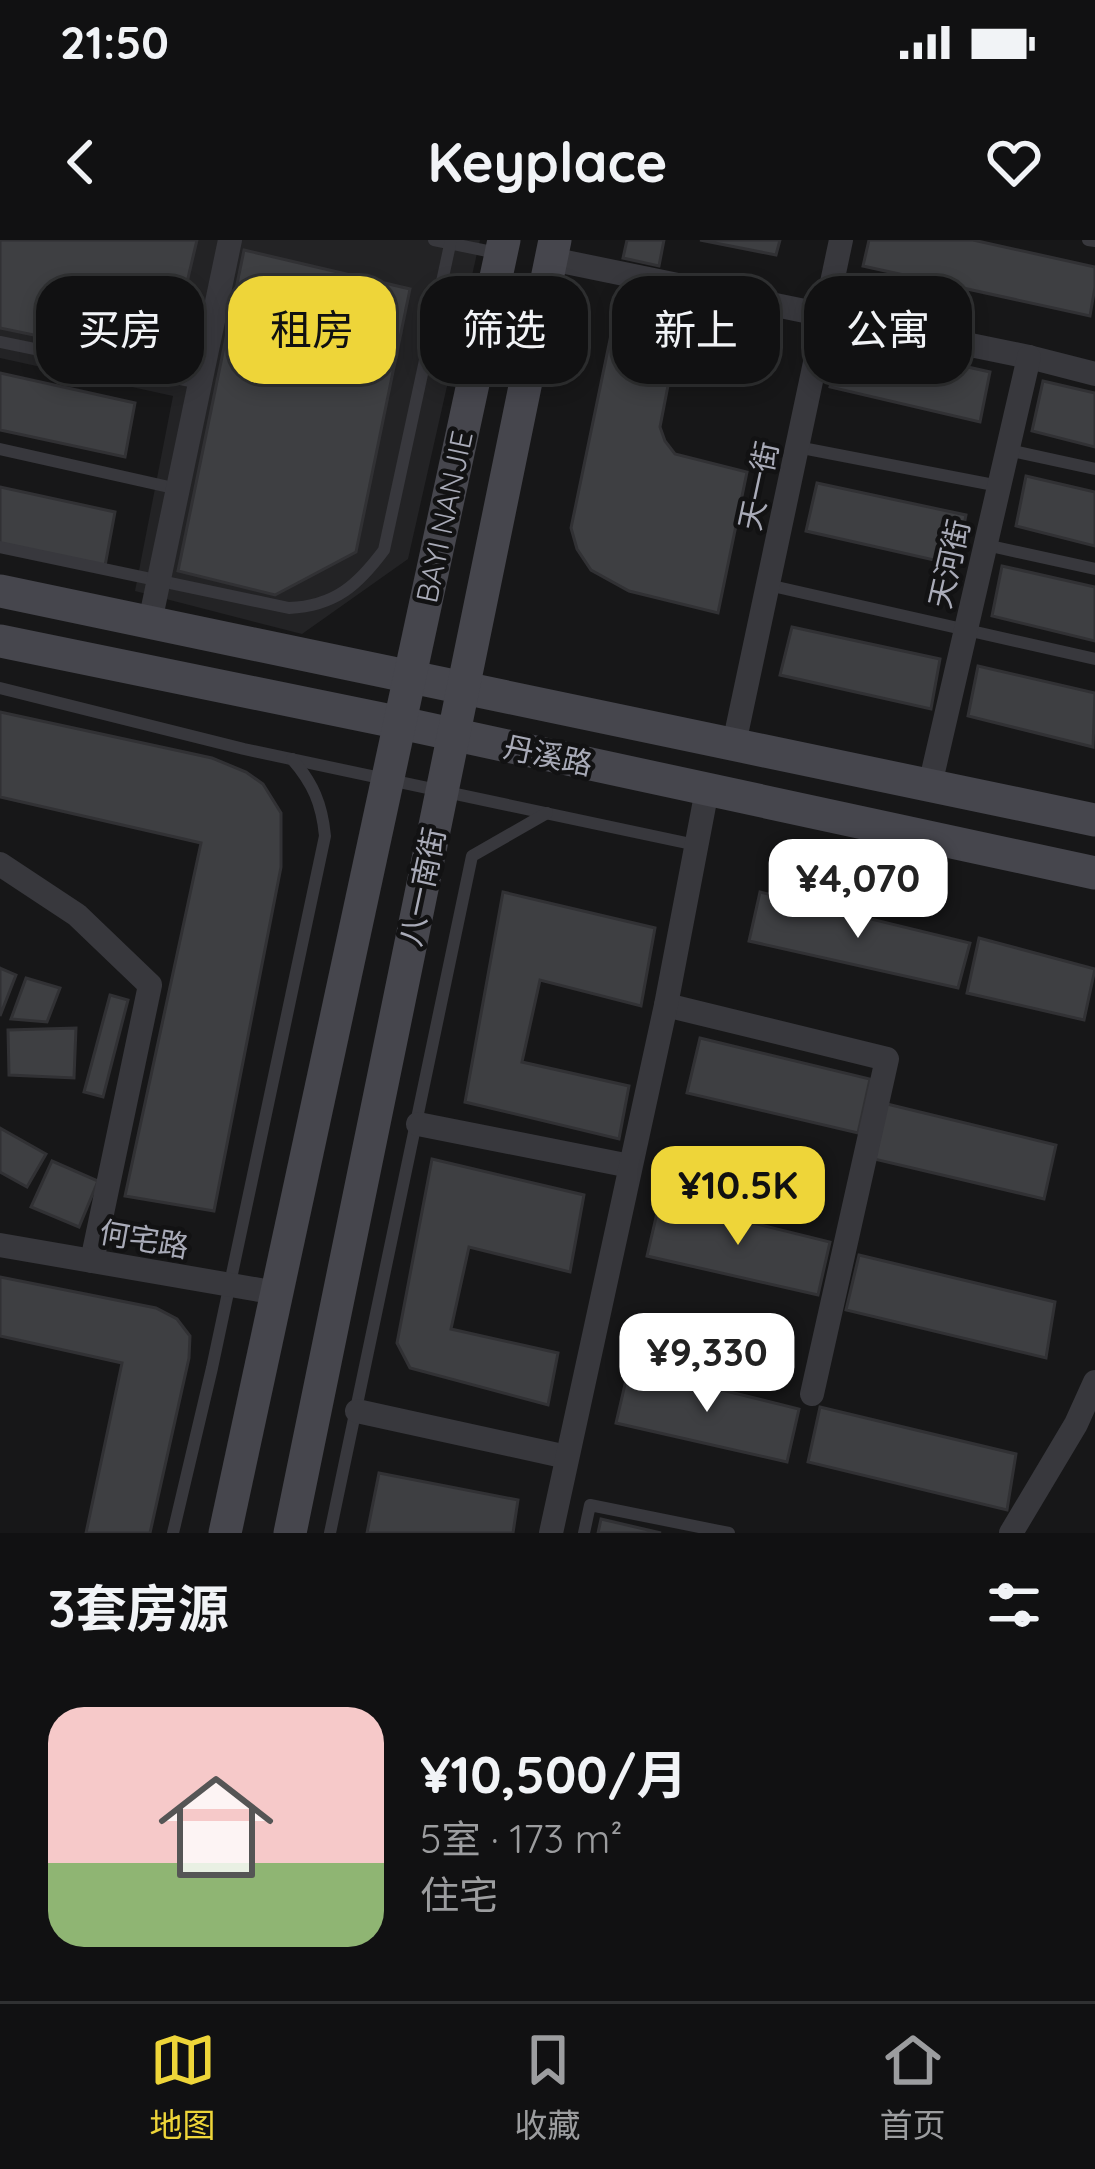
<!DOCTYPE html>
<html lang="zh">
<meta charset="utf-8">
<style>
body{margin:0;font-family:Quicksand,"Noto Sans SC",sans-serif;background:#1e1f20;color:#f1f3f6;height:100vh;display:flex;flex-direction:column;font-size:45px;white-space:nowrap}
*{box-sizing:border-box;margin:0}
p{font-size:39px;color:#9c9d9f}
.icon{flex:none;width:66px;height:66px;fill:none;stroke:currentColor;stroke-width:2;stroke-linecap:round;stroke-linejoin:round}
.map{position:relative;height:1293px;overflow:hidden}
.details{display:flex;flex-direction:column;background:#111112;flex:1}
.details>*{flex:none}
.hud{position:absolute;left:36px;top:36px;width:1023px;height:108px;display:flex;gap:24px}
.price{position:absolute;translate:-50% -102px;padding:0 27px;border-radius:24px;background:#fff;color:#222;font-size:39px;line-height:78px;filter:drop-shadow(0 3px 6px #0008)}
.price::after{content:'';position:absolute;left:50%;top:72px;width:36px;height:27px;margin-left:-18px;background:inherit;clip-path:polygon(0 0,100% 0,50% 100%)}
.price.selected{background:#eed539;color:#111}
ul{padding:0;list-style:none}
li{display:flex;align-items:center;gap:36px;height:300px;padding:0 48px}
li span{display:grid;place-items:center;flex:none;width:336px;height:240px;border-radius:36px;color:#555}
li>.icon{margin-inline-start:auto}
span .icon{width:144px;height:144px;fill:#fffc;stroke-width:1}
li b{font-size:51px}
h2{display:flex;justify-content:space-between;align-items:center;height:144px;padding:0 48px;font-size:51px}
.pill{padding:0 42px;border-radius:36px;background:#111112;box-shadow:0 6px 18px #0003,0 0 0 3px #303132;font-size:42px;line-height:108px}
.pill.selected{background:#eed539;color:#111}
.status{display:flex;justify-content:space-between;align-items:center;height:84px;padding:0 60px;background:#111112;direction:ltr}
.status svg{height:33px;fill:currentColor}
header{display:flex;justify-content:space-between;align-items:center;height:156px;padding:0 48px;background:#111112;font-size:54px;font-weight:800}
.dock{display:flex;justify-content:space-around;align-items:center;height:168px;border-top:3px solid #303132;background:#111112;font-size:33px;color:#9c9d9f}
.dock a{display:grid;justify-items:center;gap:6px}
.dock .selected{color:#eed539}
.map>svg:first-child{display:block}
</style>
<div class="status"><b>21:50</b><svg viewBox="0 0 49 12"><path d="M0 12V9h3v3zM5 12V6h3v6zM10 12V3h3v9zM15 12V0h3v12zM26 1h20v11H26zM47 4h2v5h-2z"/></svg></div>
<header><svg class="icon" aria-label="back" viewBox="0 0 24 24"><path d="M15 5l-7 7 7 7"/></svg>Keyplace<svg class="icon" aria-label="heart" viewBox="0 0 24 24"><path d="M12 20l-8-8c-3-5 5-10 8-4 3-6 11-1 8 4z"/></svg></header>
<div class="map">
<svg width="1095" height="1293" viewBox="0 0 1095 1293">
<rect width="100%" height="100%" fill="#171718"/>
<path fill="#232325" d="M0,0H480L408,319L302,394L135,351L173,156L0,118Z"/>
<g fill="#3e3f42" stroke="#313134" stroke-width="3">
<path d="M0,0H197L168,123L0,88Z"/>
<path d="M627,0H664L659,26L623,18Z"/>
<path d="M700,0H780L776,15Z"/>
<path d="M869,0H973L1095,27V47L1090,76L863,26Z"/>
<path d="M244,10L410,49L356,312L275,355L178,331Z"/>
<path d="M619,56L757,92L744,142L672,125L660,187L665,201L675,214L747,232L718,373L629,351L591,330L577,309L571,288Z"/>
<path d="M842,99L990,132L980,182L830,147Z"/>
<path d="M0,133L135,163L125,217L0,190Z"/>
<path d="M1043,141L1095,153V207L1032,191Z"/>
<path d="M1026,236L1095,252V306L1016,286Z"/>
<path d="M817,243L966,275L956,325L806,291Z"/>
<path d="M0,247L115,272L105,326L0,304Z"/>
<path d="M1002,326L1095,347V401L992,376Z"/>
<path d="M792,387L940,419L931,469L780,435Z"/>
<path d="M978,426L1095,453L1093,507L968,476Z"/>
<path d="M0,472L212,518L246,532L263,544L281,573V627L214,971L125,956L201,603L0,557Z"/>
<path d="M503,652L655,688L641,766L540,740L522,822L629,846L619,899L465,862Z"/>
<path d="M760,652L970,703L958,748L749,701Z"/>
<path d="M979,698L1095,729L1084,780L967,753Z"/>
<path d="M0,728L16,735L0,776Z"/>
<path d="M26,738L60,748L47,782L11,779Z"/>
<path d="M110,755L128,760L103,857L84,852Z"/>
<path d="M76,788L74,838L9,835L8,790Z"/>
<path d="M700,798L870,839L858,893L687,853Z"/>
<path d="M887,864L1056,905L1044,959L874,919Z"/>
<path d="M0,888L46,914L27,947L0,932Z"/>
<path d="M432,919L584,955L570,1032L469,1007L451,1089L558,1113L548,1165L410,1128L397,1103Z"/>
<path d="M52,921L98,941L79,987L31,967Z"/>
<path d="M660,960L830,1002L818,1055L647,1016Z"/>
<path d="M859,1015L1055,1062L1046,1118L846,1070Z"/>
<path d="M0,1037L156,1068L177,1079L190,1096L189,1118L150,1293H86L122,1123L0,1096Z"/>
<path d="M629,1127L799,1169L787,1222L616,1183Z"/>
<path d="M820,1167L1016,1214L1007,1270L808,1222Z"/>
<path d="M379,1233L518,1260L513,1293H367Z"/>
<path d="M601,1279L661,1293H598Z"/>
</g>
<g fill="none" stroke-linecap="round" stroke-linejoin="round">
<g stroke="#38383d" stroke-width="12">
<path d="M434,0L497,13"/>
<path d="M1088,0L1095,1"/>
<path d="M0,102L200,143"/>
<path d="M797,207L999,246"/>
<path d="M0,209L178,249"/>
<path d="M1008,210L1095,229"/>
<path d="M986,305L1095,329"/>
<path d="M0,307L289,368C335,366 358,345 384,310L451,0"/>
<path d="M768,345L1095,419"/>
<path d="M0,448L244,509L696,605"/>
<path d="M173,1293L212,1128L325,596C322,564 313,543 292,519"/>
<path d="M330,1293L472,616L547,573"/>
<path d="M584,1293L590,1265L729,1293"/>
</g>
<g stroke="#38383d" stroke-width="24">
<path d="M551,19L1029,117L1095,134"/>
<path d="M150,382L230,0"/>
<path d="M734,504L841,0"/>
<path d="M930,545L1029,117"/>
<path d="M0,624L77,675L150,745L92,1021"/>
<path d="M666,765L887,819L812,1154"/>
<path d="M418,884L630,926"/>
<path d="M0,1005L277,1053"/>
<path d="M357,1171L567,1217"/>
<path d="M551,1293L666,765L707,550"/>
<path d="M1011,1293L1076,1184L1095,1142"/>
</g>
<g stroke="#46464d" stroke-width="33">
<path d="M0,351L1095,580"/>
<path d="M0,401L401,483L1095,633"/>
<path d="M225,1293L504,0"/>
<path d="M290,1293L555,0"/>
</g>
</g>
<g text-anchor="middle" stroke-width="9" stroke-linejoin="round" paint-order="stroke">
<g font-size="30" fill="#a9abb8" stroke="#121213">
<text transform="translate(759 246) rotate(-78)" y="10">天一街</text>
<text transform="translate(445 277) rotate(-78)" y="10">BAYI NANJIE</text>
<text transform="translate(950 324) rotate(-77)" y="10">天河街</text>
<text transform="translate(548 516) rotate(12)" y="10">丹溪路</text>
<text transform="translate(423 647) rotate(-78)" y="10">八一南街</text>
<text transform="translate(144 1000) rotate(10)" y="10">何宅路</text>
</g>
</g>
</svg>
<b class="price" style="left:858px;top:701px">¥4,070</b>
<b class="price selected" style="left:738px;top:1008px">¥10.5K</b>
<b class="price" style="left:707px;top:1175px">¥9,330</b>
<div class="hud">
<a class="pill">买房</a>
<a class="pill selected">租房</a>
<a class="pill">筛选</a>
<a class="pill">新上</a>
<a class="pill">公寓</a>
</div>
</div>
<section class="details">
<h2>3套房源<svg class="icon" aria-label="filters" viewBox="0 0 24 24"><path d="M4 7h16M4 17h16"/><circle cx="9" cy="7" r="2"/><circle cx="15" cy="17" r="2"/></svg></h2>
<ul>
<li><span style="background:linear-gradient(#f6c9c9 65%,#8fb573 0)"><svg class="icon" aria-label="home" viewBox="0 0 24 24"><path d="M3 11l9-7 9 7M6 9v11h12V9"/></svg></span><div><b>¥10,500/月</b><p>5室 · 173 m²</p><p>住宅</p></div></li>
</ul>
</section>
<nav class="dock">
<a class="selected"><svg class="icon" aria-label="map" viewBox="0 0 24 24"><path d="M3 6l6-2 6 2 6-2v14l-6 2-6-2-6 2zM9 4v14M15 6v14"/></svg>地图</a>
<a><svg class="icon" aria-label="saved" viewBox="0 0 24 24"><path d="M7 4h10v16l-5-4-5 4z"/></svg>收藏</a>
<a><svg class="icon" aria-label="home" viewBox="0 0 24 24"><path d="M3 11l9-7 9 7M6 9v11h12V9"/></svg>首页</a>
</nav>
